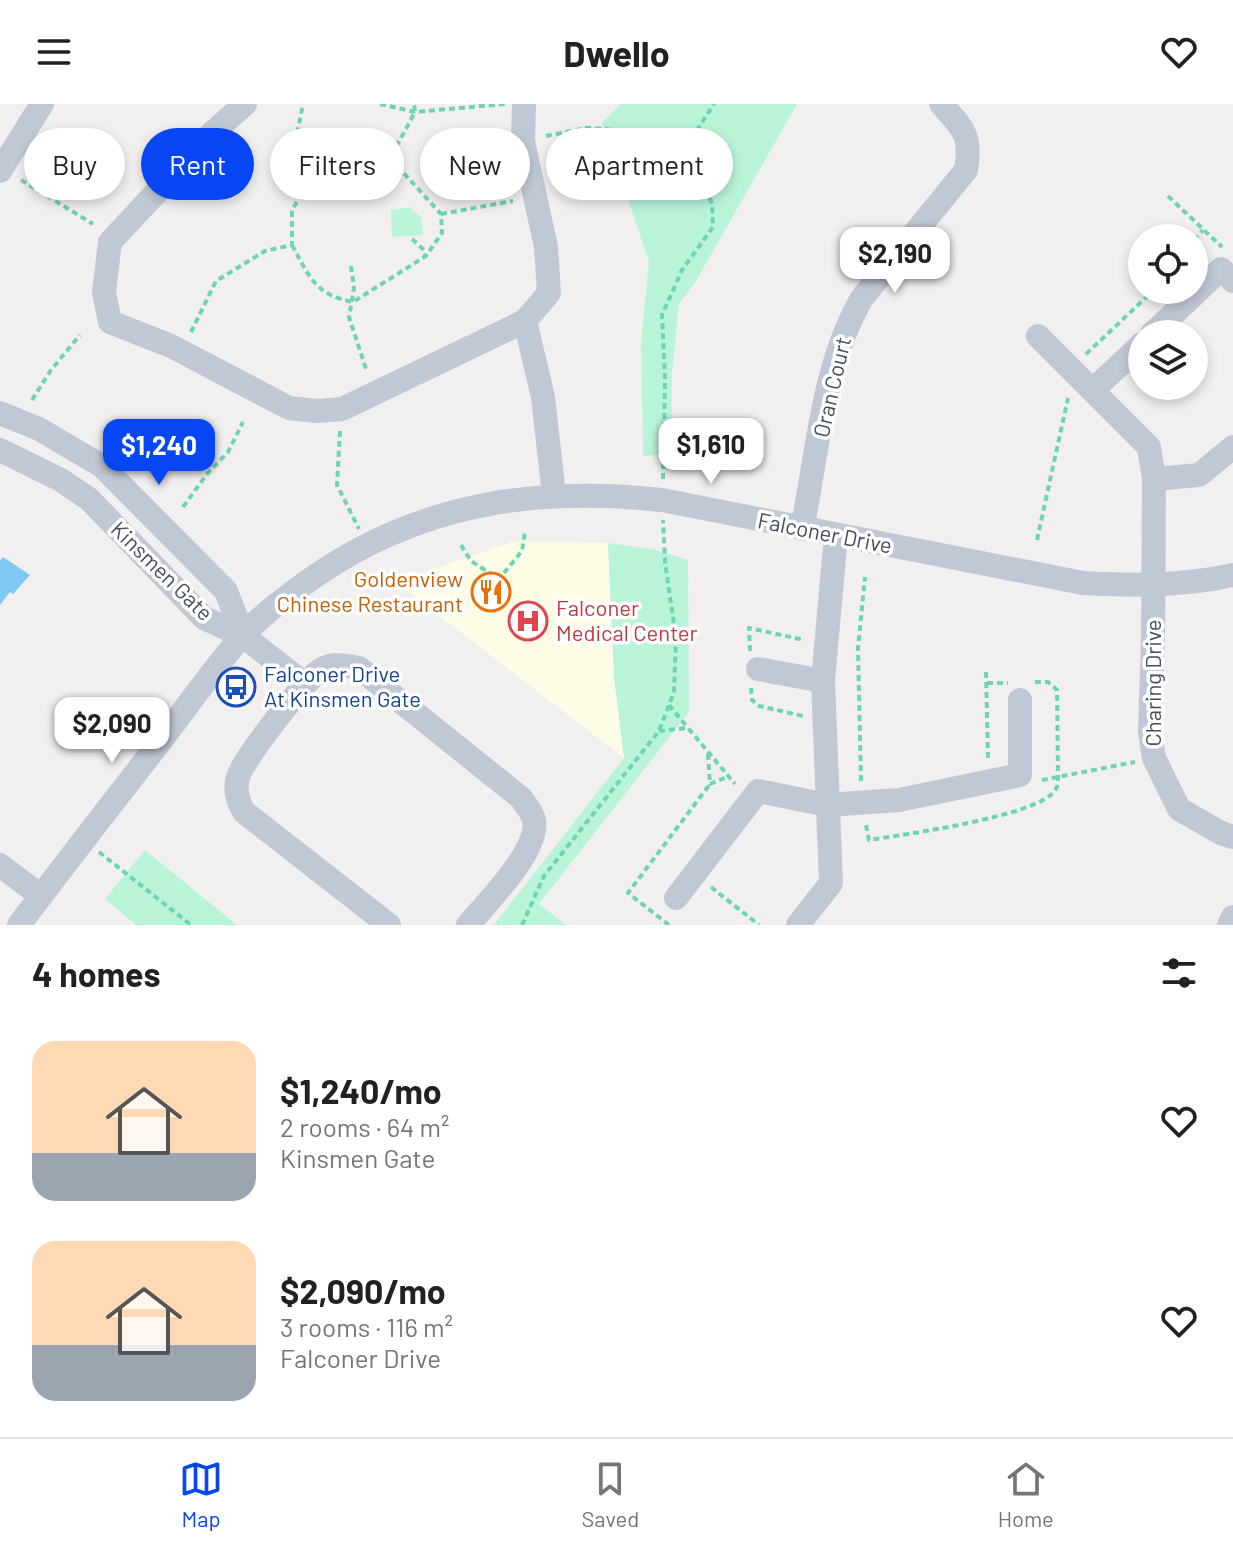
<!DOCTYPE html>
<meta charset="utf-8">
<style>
body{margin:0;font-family:Barlow,sans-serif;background:#f2f2f2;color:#202124;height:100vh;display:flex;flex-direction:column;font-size:30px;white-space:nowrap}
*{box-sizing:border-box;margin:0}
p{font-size:26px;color:#757577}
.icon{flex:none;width:44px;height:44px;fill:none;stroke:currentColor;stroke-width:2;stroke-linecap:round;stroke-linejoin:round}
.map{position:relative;height:821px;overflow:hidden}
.sheet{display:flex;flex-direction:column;background:#fff;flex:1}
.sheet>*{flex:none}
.top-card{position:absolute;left:24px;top:24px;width:800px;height:72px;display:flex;gap:16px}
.controls{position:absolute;left:1128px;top:120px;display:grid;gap:16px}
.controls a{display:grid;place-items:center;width:80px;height:80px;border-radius:50%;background:#fff;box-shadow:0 4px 12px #0003;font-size:40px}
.price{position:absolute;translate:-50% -68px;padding:0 18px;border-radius:16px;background:#fff;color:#222;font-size:26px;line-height:52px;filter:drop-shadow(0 2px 4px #0008)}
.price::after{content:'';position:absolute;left:50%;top:48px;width:24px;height:18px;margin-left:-12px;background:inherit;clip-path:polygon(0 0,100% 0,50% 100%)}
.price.current{background:#0746f4;color:#fff}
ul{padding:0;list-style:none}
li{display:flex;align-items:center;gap:24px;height:200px;padding:0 32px}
li span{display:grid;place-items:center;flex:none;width:224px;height:160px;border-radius:24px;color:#555}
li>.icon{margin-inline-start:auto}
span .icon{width:96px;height:96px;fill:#fffc;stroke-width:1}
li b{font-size:34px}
h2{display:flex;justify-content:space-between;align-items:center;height:96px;padding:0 32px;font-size:34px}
.pill{padding:0 28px;border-radius:36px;background:#fff;box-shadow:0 4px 12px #0003;font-size:28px;line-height:72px}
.pill.current{background:#0746f4;color:#fff}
header{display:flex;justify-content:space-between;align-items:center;height:104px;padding:0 32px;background:#fff;font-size:36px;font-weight:700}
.tab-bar{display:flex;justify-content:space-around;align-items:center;height:112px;border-top:2px solid #e0e0e0;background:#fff;font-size:22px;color:#757577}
.tab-bar a{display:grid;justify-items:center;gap:4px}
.tab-bar .current{color:#0746f4}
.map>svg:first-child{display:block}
</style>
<header><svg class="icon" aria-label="menu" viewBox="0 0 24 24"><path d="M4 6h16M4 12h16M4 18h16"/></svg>Dwello<svg class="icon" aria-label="heart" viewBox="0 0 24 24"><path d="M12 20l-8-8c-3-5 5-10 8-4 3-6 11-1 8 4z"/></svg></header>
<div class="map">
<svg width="1233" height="821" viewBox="0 0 1233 821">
<rect width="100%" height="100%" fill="#f2efef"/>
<path fill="#fefbe7" d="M514,437L608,439L614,573L624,654L398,480L436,464Z"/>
<g fill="#b9f4d9">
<path d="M621,0H797L696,177L679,200L672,270L671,350L643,352L641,239L649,158L602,18Z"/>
<path d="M410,103L422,114L423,131L392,133L391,106Z"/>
<path d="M608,439L653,445L688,456L689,608L539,800L566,821H494L624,654L614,573Z"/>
<path d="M145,746L237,821H136L105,795Z"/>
</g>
<path fill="#81c9f5" d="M3,453L30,471L13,490L10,488L0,501V457Z"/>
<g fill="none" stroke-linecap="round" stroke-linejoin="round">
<g stroke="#6dd5b3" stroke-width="4" stroke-dasharray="6 4" stroke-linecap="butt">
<path d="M380,0L415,8L505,0"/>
<path d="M546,32L586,24L607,25L652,41L688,40"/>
<path d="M21,76L93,120"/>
<path d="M308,76L348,63L390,54"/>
<path d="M1168,92L1222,143"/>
<path d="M441,110L513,97"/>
<path d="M412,135L424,146L425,152"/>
<path d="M1194,136L1203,126"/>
<path d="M292,141C309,172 315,191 353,198L426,152L442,129L441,110L390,54L415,8L414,0"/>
<path d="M351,162L354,184L349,213L367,268"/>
<path d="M191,228L216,177L265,147L292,141V107L308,76L295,40L303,0"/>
<path d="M1086,250L1154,186"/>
<path d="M32,296L51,266L80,231"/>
<path d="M340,327L337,381L359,425"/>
<path d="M663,375L665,273L662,211L682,166L713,123L712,100L688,40L714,0"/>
<path d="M183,403L207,370L228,348L243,318"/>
<path d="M1037,436L1068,294"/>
<path d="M461,441L471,457L499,475L522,447L525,428"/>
<path d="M750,547L749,524L804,536"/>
<path d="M986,568L988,655"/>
<path d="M987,579H1008"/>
<path d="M751,584L752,596L759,602L803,612"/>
<path d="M669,601L688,624"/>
<path d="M659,627L688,624L735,680"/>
<path d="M708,650L710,680L729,672"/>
<path d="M1042,676L1135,658"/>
<path d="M861,677L858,544L865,473"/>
<path d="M866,721L869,736C901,731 1042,712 1056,685C1058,682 1058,677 1058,673L1057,586L1048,578H1033"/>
<path d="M99,748L191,821"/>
<path d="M711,783L759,821"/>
<path d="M522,821L544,772L659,627L674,588L676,534L665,458L663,416"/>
<path d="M669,821L628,789L710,680"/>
</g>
<g stroke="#c1c8d5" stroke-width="24">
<path d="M245,0L212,29L110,138L104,188L110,218L171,242L289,304L317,307L342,305L525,217L549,189L546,143L523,37L524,0"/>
<path d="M0,67L42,0"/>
<path d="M525,217L543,293L554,391"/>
<path d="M1152,230L1221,165L1233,177"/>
<path d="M1038,232L1149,343L1154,375L1153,534L1150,628L1154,654L1179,705L1221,729L1233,733"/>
<path d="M1094,285L1142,240"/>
<path d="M0,309L39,325L102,362L226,487L243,532"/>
<path d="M0,346L61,376L89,395L204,514L243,532L305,580"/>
<path d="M1154,375L1199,371L1233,343"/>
<path d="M802,425C818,348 822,263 862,194L966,66C972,31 963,24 941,0"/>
<path d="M758,565L823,577"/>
<path d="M0,761L41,792"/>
<path d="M676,794L758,687L827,701L899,696L1020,671V596"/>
<path d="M19,821C64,761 110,702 156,643C184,607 211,568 241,533C261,511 287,492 311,475C418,400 534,382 662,396L1083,479C1134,482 1183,482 1233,471"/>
<path d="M389,821L244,708C238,697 234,686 238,673C244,654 306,574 322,565C334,558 346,562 359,564L521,694C526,701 532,708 534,716C540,746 487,798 468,821"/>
<path d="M798,821L831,779L823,577L836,431"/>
<path d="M1229,821L1233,813"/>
</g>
</g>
<defs>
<g id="restaurant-ring" transform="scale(2)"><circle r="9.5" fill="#fff" stroke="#e8710a" stroke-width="1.5"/><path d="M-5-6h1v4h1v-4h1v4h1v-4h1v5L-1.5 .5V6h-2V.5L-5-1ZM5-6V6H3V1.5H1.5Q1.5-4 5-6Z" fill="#e8710a"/></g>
<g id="hospital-ring" transform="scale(2)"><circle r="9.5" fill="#fff" stroke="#e0444e" stroke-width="1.5"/><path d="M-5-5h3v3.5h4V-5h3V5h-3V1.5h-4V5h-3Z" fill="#e0444e"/></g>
<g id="bus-ring" transform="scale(2)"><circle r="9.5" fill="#fff" stroke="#1a4fb4" stroke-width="1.5"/><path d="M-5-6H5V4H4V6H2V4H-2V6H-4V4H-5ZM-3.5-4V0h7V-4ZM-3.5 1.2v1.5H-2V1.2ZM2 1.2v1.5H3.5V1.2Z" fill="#1a4fb4"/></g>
</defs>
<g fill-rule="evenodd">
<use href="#restaurant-ring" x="491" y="488"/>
<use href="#hospital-ring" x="528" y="517"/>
<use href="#bus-ring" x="236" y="583"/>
</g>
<g text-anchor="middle" stroke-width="7" stroke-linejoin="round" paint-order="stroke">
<g font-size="22" fill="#454e5e" stroke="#fff">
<text transform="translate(832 283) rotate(-77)" y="8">Oran Court</text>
<text transform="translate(825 429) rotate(11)" y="8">Falconer Drive</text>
<text transform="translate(162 467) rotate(44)" y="8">Kinsmen Gate</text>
<text transform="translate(1153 579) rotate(-90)" y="8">Charing Drive</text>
</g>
<g font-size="22" fill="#c56008" stroke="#fff" text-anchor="end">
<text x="463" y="483">Goldenview<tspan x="463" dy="25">Chinese Restaurant</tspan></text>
</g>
<g font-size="22" fill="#be3a42" stroke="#fff" text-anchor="start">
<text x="556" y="512">Falconer<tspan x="556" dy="25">Medical Center</tspan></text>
</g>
<g font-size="22" fill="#164399" stroke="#fff" text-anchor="start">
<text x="264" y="578">Falconer Drive<tspan x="264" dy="25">At Kinsmen Gate</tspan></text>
</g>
</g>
</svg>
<div class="controls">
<a><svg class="icon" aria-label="locate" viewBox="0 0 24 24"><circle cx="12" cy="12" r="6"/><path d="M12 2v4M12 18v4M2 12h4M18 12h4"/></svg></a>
<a><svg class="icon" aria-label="layers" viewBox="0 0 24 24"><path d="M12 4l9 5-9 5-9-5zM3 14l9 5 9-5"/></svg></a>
</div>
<b class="price" style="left:895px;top:191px">$2,190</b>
<b class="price" style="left:711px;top:382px">$1,610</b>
<b class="price current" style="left:159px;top:383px">$1,240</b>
<b class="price" style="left:112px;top:661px">$2,090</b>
<div class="top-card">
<a class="pill">Buy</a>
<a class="pill current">Rent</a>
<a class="pill">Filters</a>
<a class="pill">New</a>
<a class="pill">Apartment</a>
</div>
</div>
<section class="sheet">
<h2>4 homes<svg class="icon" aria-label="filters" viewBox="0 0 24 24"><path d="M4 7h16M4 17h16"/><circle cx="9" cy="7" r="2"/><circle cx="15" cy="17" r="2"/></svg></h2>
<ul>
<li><span style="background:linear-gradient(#ffd9b3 70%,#9aa5b1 0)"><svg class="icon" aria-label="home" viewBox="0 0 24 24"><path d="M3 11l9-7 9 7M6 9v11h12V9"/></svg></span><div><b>$1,240/mo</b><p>2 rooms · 64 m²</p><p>Kinsmen Gate</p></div><svg class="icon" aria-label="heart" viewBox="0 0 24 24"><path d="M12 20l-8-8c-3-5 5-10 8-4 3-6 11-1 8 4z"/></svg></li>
<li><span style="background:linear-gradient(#ffd9b3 65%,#9aa5b1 0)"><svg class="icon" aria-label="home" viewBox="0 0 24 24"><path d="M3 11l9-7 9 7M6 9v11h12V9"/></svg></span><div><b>$2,090/mo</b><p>3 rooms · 116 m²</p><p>Falconer Drive</p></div><svg class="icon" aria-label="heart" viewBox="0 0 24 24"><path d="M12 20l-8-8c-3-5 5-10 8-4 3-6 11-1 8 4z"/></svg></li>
</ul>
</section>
<nav class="tab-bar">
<a class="current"><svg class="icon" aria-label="map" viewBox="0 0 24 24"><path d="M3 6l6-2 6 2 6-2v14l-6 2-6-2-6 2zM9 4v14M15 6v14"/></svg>Map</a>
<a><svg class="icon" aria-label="saved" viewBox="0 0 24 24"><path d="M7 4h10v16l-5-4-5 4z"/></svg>Saved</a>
<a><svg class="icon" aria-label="home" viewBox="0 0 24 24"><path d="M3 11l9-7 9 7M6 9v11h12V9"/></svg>Home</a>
</nav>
